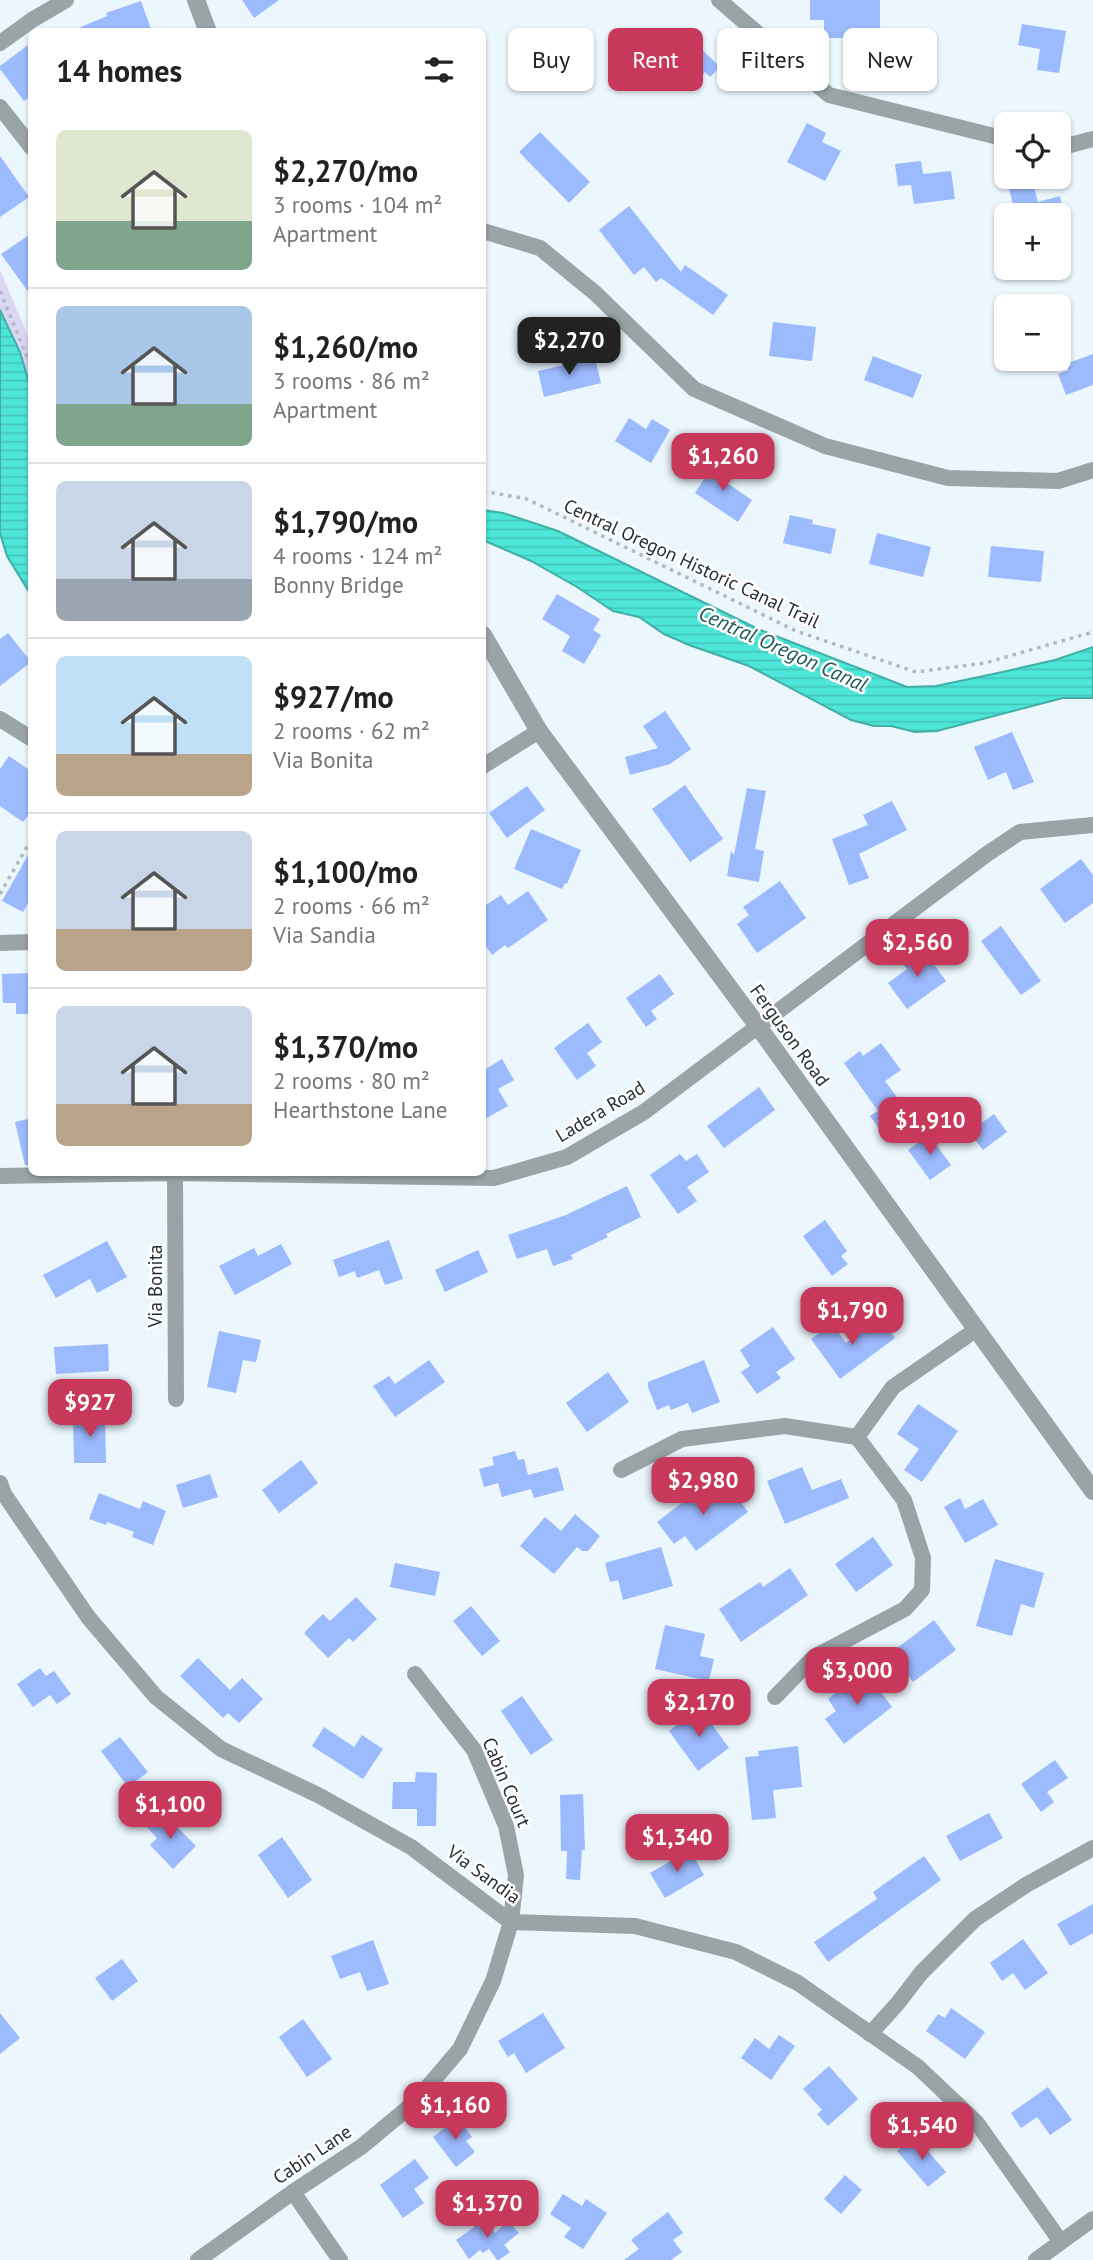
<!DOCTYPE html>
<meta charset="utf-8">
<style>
body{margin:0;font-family:"PT Sans",sans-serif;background:#f2f2f2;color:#222;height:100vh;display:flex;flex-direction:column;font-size:26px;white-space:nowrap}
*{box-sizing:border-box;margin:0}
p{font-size:23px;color:#767676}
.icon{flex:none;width:38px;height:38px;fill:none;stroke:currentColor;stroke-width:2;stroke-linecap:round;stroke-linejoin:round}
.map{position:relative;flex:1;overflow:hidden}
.sheet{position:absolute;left:28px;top:28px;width:458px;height:1148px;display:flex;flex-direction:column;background:#fff;border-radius:10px;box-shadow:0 2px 5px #0004}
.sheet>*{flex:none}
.guide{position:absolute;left:508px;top:28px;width:480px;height:63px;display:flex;gap:14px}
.tools{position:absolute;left:994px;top:112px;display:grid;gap:14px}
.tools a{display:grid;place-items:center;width:77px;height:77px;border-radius:10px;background:#fff;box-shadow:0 2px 5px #0004;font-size:35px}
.price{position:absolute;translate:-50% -60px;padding:0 16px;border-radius:14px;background:#c7385b;color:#fff;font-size:23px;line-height:46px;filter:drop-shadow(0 2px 4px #0008)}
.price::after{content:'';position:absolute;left:50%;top:42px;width:21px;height:16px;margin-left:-10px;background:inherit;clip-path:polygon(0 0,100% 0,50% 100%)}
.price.selected{background:#222;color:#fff}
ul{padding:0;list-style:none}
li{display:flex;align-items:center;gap:21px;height:175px;padding:0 28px}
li+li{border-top:2px solid #e0e0e0}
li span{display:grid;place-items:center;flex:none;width:196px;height:140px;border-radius:10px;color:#555}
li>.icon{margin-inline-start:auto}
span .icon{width:84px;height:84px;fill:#fffc;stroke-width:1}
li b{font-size:30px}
h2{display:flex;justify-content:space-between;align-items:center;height:84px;padding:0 28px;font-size:30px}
.pill{padding:0 24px;border-radius:10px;background:#fff;box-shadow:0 2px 5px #0004;font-size:24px;line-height:63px}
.pill.selected{background:#c7385b;color:#fff}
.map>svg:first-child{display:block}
</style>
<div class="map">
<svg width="1093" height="2260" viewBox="0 0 1093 2260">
<defs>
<pattern id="water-rules" width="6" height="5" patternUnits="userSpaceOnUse" patternTransform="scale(1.75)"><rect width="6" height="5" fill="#4de6d9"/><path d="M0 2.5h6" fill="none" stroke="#43c6bb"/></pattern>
</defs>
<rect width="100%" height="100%" fill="#ebf6fd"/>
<path fill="#dad6f4" d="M0,270L31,343V556L0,374Z"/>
<g fill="url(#water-rules)" stroke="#42afa7" stroke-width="2">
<path d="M0,310L20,352L28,379L32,417L31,595L7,556L0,533Z"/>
<path d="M483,510L503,513L558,531L758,629L907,687L936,686L998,673L1055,660L1093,647V698H1063L937,731L915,732L891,726H874L851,720L749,666L689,645L664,634L639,617L613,611L577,587L531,561L483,540Z"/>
</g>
<g fill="#9cbafe">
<path d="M242,0H279L254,18Z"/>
<path d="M810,0H880V38H824V20H810Z"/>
<path d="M141,1L152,32H69L107,16L106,13Z"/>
<path d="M1022,24L1066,31L1059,73L1037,70L1040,49L1018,45Z"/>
<path d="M906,29L919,44L897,62L884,47Z"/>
<path d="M692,40L720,67L710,77L705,72L691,86L668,64Z"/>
<path d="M32,42V95L24,101L0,69V66Z"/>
<path d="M807,123L826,133L822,142L841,151L825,181L787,162Z"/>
<path d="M540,132L590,182L569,203L519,152Z"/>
<path d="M0,156L29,197L0,217Z"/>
<path d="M921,161L923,174L951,171L955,199L914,204L911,185L898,186L895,164Z"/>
<path d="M1033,183L1038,202L1060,196L1064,215H1005L1004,210L1014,208L1009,189Z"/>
<path d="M629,206L681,272L685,265L728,295L713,315L661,278L656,282L644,267L634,275L599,230Z"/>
<path d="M32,233V297L1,254Z"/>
<path d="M773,322L816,327L812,361L769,356Z"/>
<path d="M1093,354V385L1066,395L1058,374L1069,370L1066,364Z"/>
<path d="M873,356L922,375L913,398L864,380Z"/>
<path d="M595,358L601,383L544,397L538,371Z"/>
<path d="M629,418L646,429L652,419L670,430L651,463L615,441Z"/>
<path d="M716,461L733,473L727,483L752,500L738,522L695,493Z"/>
<path d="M790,515L813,520L812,524L836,529L831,554L783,543Z"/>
<path d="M877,533L931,547L923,577L869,564Z"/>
<path d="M991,546L1044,551L1041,582L988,577Z"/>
<path d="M557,594L600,619L593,630L601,635L584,664L562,651L570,636L542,619Z"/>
<path d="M8,633L31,662L0,686V639Z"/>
<path d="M665,711L691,749L670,764L630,775L625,757L658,748L643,726Z"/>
<path d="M1012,732L1034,782L1013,790L1006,772L988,780L974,747Z"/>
<path d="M9,756L32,772V811L23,822L0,806V769Z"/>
<path d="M685,785L723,839L690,862L652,809Z"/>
<path d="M527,786L545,810L507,838L489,813Z"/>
<path d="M747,788L766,791L755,849L764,851L759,882L727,876L731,851L734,855Z"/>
<path d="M892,801L907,830L859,854L869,878L849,885L832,839L868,825L863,815Z"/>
<path d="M531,829L581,850L567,884L565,883L562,889L514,869Z"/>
<path d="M32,848V896L23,912L2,901Z"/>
<path d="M1081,859L1093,875V903L1065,923L1040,889Z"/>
<path d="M780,881L806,918L757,953L737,924L749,915L743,907Z"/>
<path d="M528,891L548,920L508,948L505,945L492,955L483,942V907L501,895L508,905Z"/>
<path d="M1001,926L1041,981L1021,995L981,941Z"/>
<path d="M922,948L946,981L907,1009L888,983L907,969L902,963Z"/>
<path d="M32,973V1014H16V1003H3L2,974Z"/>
<path d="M660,974L674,994L651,1011L657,1019L646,1027L626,998Z"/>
<path d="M588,1023L602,1042L587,1053L596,1066L577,1080L554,1048Z"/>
<path d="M881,1043L901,1070L885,1081L910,1115L883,1134L870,1116L878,1111L844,1063L860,1051L863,1056Z"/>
<path d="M502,1059L514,1080L498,1089L508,1106L483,1120V1064L486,1069Z"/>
<path d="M759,1087L775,1110L724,1148L707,1126Z"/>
<path d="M994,1114L1007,1132L983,1150L969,1132Z"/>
<path d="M32,1118V1165H25L15,1122Z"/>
<path d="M929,1135L951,1165L930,1180L908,1150Z"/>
<path d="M680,1154L686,1161L697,1154L709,1172L687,1187L697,1201L678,1214L650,1175Z"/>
<path d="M627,1186L641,1217L606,1234L608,1237L571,1255L573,1259L553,1266L547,1249L517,1259L508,1235L566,1215Z"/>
<path d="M825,1220L847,1251L841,1256L848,1264L832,1276L803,1236Z"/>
<path d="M389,1240L403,1279L385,1285L379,1270L357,1278L355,1271L339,1277L333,1260Z"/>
<path d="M107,1241L127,1277L97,1293L90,1279L56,1298L43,1275Z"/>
<path d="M281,1244L292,1264L235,1295L219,1266L254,1248L258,1256Z"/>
<path d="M478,1250L488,1272L445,1292L435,1270Z"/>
<path d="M880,1318L895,1338L840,1379L811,1339L832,1324L846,1343Z"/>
<path d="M773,1327L795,1359L776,1372L781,1378L757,1394L741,1372L750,1366L740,1350Z"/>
<path d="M219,1331L261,1340L256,1362L243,1360L236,1393L207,1387Z"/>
<path d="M108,1344L109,1371L56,1374L54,1347Z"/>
<path d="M429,1360L445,1382L395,1417L373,1386L389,1376L395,1384Z"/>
<path d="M704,1360L720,1402L692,1413L688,1403L671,1410L669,1405L657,1410L648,1387V1382Z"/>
<path d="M608,1372L629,1402L587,1432L566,1403Z"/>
<path d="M918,1404L958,1431L922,1482L904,1470L919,1449L897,1434Z"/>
<path d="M73,1415H105L106,1463H74Z"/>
<path d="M515,1451L518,1460L524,1459L528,1475L558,1467L564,1490L534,1498L531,1489L502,1497L498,1483L484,1487L479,1469L494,1465L492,1457Z"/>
<path d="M301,1460L318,1483L279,1513L262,1490Z"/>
<path d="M802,1467L812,1490L841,1479L849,1498L785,1524L767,1481Z"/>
<path d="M210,1474L218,1497L183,1508L176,1485Z"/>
<path d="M716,1483L724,1493L731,1488L748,1512L696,1551L685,1536L674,1544L657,1522L687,1499L690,1502Z"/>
<path d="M99,1493L140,1509L143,1501L166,1511L153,1545L132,1537L134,1532L107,1522L106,1525L89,1519Z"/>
<path d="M960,1498L965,1509L983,1499L998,1525L965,1543L944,1507Z"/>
<path d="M575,1514L600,1536L588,1551H582L577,1547L554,1574L520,1546L545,1517L561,1531Z"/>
<path d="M873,1537L893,1565L856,1592L835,1564Z"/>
<path d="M661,1547L673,1586L623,1600L618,1580L610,1582L605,1563Z"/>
<path d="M995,1559L1044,1573L1034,1608L1021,1604L1012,1636L976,1626Z"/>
<path d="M395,1563L440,1572L435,1596L390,1587Z"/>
<path d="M790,1568L808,1595L741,1642L719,1609L760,1582L763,1587Z"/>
<path d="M356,1597L377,1619L353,1642L349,1638L328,1658L304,1633L323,1614L330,1621Z"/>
<path d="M471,1606L500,1641L482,1656L453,1621Z"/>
<path d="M934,1620L956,1650L913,1682L892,1652Z"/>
<path d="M665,1625L705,1634L700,1656L714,1659L709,1681L655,1669Z"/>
<path d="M198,1658L230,1690L242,1678L263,1699L239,1723L228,1713L223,1718L180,1676Z"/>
<path d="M40,1668L46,1676L54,1671L71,1694L57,1704L50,1695L33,1707L17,1684Z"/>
<path d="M865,1671L892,1707L844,1744L825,1719L836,1711L828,1699Z"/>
<path d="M522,1696L553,1740L531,1755L501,1711Z"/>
<path d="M700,1708L729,1748L698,1771L669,1731Z"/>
<path d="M324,1727L354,1747L362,1735L383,1749L363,1779L312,1746Z"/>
<path d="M120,1737L148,1772L128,1787L101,1751Z"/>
<path d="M798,1746L802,1787L773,1790L776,1818L752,1820L745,1757L759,1756L758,1751Z"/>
<path d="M1055,1760L1068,1778L1047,1792L1054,1802L1041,1812L1021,1784Z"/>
<path d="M416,1772L437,1773L436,1826H417V1809H392L393,1782H415Z"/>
<path d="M583,1794L585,1850H582L580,1880L566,1879L567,1851H561L560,1795Z"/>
<path d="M162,1812L196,1846L173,1869L150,1845L157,1838L147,1827Z"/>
<path d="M989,1813L1003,1838L960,1861L946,1836Z"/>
<path d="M282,1837L312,1880L288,1898L258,1855Z"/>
<path d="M690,1850L704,1875L665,1898L650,1873Z"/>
<path d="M924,1856L941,1880L828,1962L814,1942L877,1899L873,1892Z"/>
<path d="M1093,1904V1933L1070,1946L1057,1924Z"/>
<path d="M1023,1939L1048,1973L1025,1990L1013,1973L1002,1981L990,1963Z"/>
<path d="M373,1940L389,1984L367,1991L360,1972L340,1979L331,1956Z"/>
<path d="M122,1959L138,1981L112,2001L95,1978Z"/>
<path d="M951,2008L985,2032L965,2059L926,2031L938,2014L945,2018Z"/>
<path d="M0,2013L20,2038L0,2054Z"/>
<path d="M543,2013L565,2048L526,2073L514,2053L508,2057L498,2041Z"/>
<path d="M303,2019L332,2059L307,2077L279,2037Z"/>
<path d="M779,2035L795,2046L771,2080L741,2058L755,2038L769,2049Z"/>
<path d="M829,2066L858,2099L828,2126L817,2114L822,2110L803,2089Z"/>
<path d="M1048,2087L1072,2120L1050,2135L1037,2117L1021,2128L1011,2113Z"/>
<path d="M458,2118L472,2137L466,2141L475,2152L456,2167L433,2137Z"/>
<path d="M915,2136L946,2172L928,2187L897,2151Z"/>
<path d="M415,2159L429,2178L414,2189L424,2203L403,2218L380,2185Z"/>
<path d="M845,2175L862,2190L841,2214L824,2199Z"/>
<path d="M563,2194L582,2206L586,2199L607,2213L583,2249L564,2237L571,2228L550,2214Z"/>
<path d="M668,2212L683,2233L673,2240L682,2252L671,2260H624L639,2249L631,2240Z"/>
<path d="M485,2219L495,2233L508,2221L519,2233L504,2245L510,2252L499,2260H497L489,2249L483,2253L480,2250L469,2259L456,2240Z"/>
</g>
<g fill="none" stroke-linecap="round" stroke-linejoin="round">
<g stroke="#afb9bf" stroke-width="3.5" stroke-dasharray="3.5 5" stroke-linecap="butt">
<path d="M0,291L32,369"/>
<path d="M483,491L527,499L796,631L916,672L985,663L1093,632"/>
<path d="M0,894L32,838"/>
</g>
<g stroke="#9aa4a6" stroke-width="16">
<path d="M719,0L829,95L1006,139"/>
<path d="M0,43L32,20L66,0"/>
<path d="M0,107L32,148"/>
<path d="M1059,148L1093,139"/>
<path d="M483,231L540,248L595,293L694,389L825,446L948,478L1058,481L1093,470"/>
<path d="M0,719L32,739"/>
<path d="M483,766L539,731"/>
<path d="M0,943L32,942"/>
<path d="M175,1173L176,1399"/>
<path d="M0,1176L175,1173L494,1178L567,1157L644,1112L987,854L1020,832L1093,825"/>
<path d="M621,1470L682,1439L785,1426L857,1437"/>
<path d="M0,1483L4,1494L88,1617L156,1697L221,1749L318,1795L411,1847L511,1922L635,1926L736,1952L798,1983L918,2067L977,2123L1061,2242"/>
<path d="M775,1697L814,1657L905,1609L922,1590L923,1558L904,1500L857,1437L893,1387L977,1329"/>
<path d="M870,2034L898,2003L921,1973L975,1919L1026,1885L1093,1848"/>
<path d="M293,2192L340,2260"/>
<path d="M198,2260L293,2192L361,2147L414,2103L460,2049L493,1981L511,1922L516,1875L506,1826L474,1750L415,1674"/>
<path d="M1036,2260L1093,2219"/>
</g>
<g stroke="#9aa4a6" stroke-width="18">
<path d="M196,0L208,32"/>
<path d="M483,635L539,731L757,1025L1093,1491"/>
</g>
</g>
<g text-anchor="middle" stroke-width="5" stroke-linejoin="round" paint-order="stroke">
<g font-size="19" fill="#272e33" stroke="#fff">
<text transform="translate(692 563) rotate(25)" y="7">Central Oregon Historic Canal Trail</text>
<text transform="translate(790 1035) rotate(54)" y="7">Ferguson Road</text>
<text transform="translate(600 1111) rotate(-31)" y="7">Ladera Road</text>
<text transform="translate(155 1286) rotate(-90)" y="7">Via Bonita</text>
<text transform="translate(507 1782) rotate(67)" y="7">Cabin Court</text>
<text transform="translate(484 1874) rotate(36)" y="7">Via Sandia</text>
<text transform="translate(312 2154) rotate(-34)" y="7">Cabin Lane</text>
</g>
<g font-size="21" font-style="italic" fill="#1b5954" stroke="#fff">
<text transform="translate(783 649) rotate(24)" y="7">Central Oregon Canal</text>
</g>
</g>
</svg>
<div class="tools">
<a><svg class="icon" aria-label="locate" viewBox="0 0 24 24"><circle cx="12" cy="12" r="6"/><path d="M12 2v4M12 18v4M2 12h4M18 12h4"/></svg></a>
<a>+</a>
<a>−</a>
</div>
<b class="price selected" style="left:569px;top:377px">$2,270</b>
<b class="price" style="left:723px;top:493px">$1,260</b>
<b class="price" style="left:917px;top:979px">$2,560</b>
<b class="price" style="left:930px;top:1157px">$1,910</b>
<b class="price" style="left:852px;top:1347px">$1,790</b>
<b class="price" style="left:90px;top:1439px">$927</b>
<b class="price" style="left:703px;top:1517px">$2,980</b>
<b class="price" style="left:857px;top:1707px">$3,000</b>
<b class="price" style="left:699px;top:1739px">$2,170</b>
<b class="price" style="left:170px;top:1841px">$1,100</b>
<b class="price" style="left:677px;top:1874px">$1,340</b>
<b class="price" style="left:455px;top:2142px">$1,160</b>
<b class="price" style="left:922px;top:2162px">$1,540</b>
<b class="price" style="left:487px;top:2240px">$1,370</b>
<div class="guide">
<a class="pill">Buy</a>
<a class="pill selected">Rent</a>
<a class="pill">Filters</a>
<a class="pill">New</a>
</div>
<section class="sheet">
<h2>14 homes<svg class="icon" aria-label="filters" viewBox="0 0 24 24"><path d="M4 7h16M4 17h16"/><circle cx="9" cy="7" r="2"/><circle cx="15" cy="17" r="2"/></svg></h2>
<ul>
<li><span style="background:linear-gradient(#dfe7d0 65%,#7fa58c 0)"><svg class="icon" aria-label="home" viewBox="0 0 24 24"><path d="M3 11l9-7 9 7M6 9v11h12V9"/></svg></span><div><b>$2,270/mo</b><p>3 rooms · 104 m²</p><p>Apartment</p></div></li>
<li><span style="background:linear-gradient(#a9c7e8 70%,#7fa58c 0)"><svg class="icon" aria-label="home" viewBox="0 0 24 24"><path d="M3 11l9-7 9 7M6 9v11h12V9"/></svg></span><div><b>$1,260/mo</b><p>3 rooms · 86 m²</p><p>Apartment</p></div></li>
<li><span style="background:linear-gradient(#c9d6e8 70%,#9aa5b1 0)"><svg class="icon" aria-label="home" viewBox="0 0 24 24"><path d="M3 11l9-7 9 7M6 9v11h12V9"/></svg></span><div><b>$1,790/mo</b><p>4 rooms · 124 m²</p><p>Bonny Bridge</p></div></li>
<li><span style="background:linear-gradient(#bfe0f5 70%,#b9a48a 0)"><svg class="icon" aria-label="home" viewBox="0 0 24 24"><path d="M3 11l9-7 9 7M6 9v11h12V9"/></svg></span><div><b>$927/mo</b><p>2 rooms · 62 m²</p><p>Via Bonita</p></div></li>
<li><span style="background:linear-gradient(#c9d6e8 70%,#b9a48a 0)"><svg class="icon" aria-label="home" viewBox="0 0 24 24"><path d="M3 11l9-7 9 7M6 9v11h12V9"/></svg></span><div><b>$1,100/mo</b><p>2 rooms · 66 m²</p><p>Via Sandia</p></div></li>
<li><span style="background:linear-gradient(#c9d6e8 70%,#b9a48a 0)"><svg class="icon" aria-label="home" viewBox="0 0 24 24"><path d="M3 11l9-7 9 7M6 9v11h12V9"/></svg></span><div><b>$1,370/mo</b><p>2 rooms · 80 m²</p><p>Hearthstone Lane</p></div></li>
</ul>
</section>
</div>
